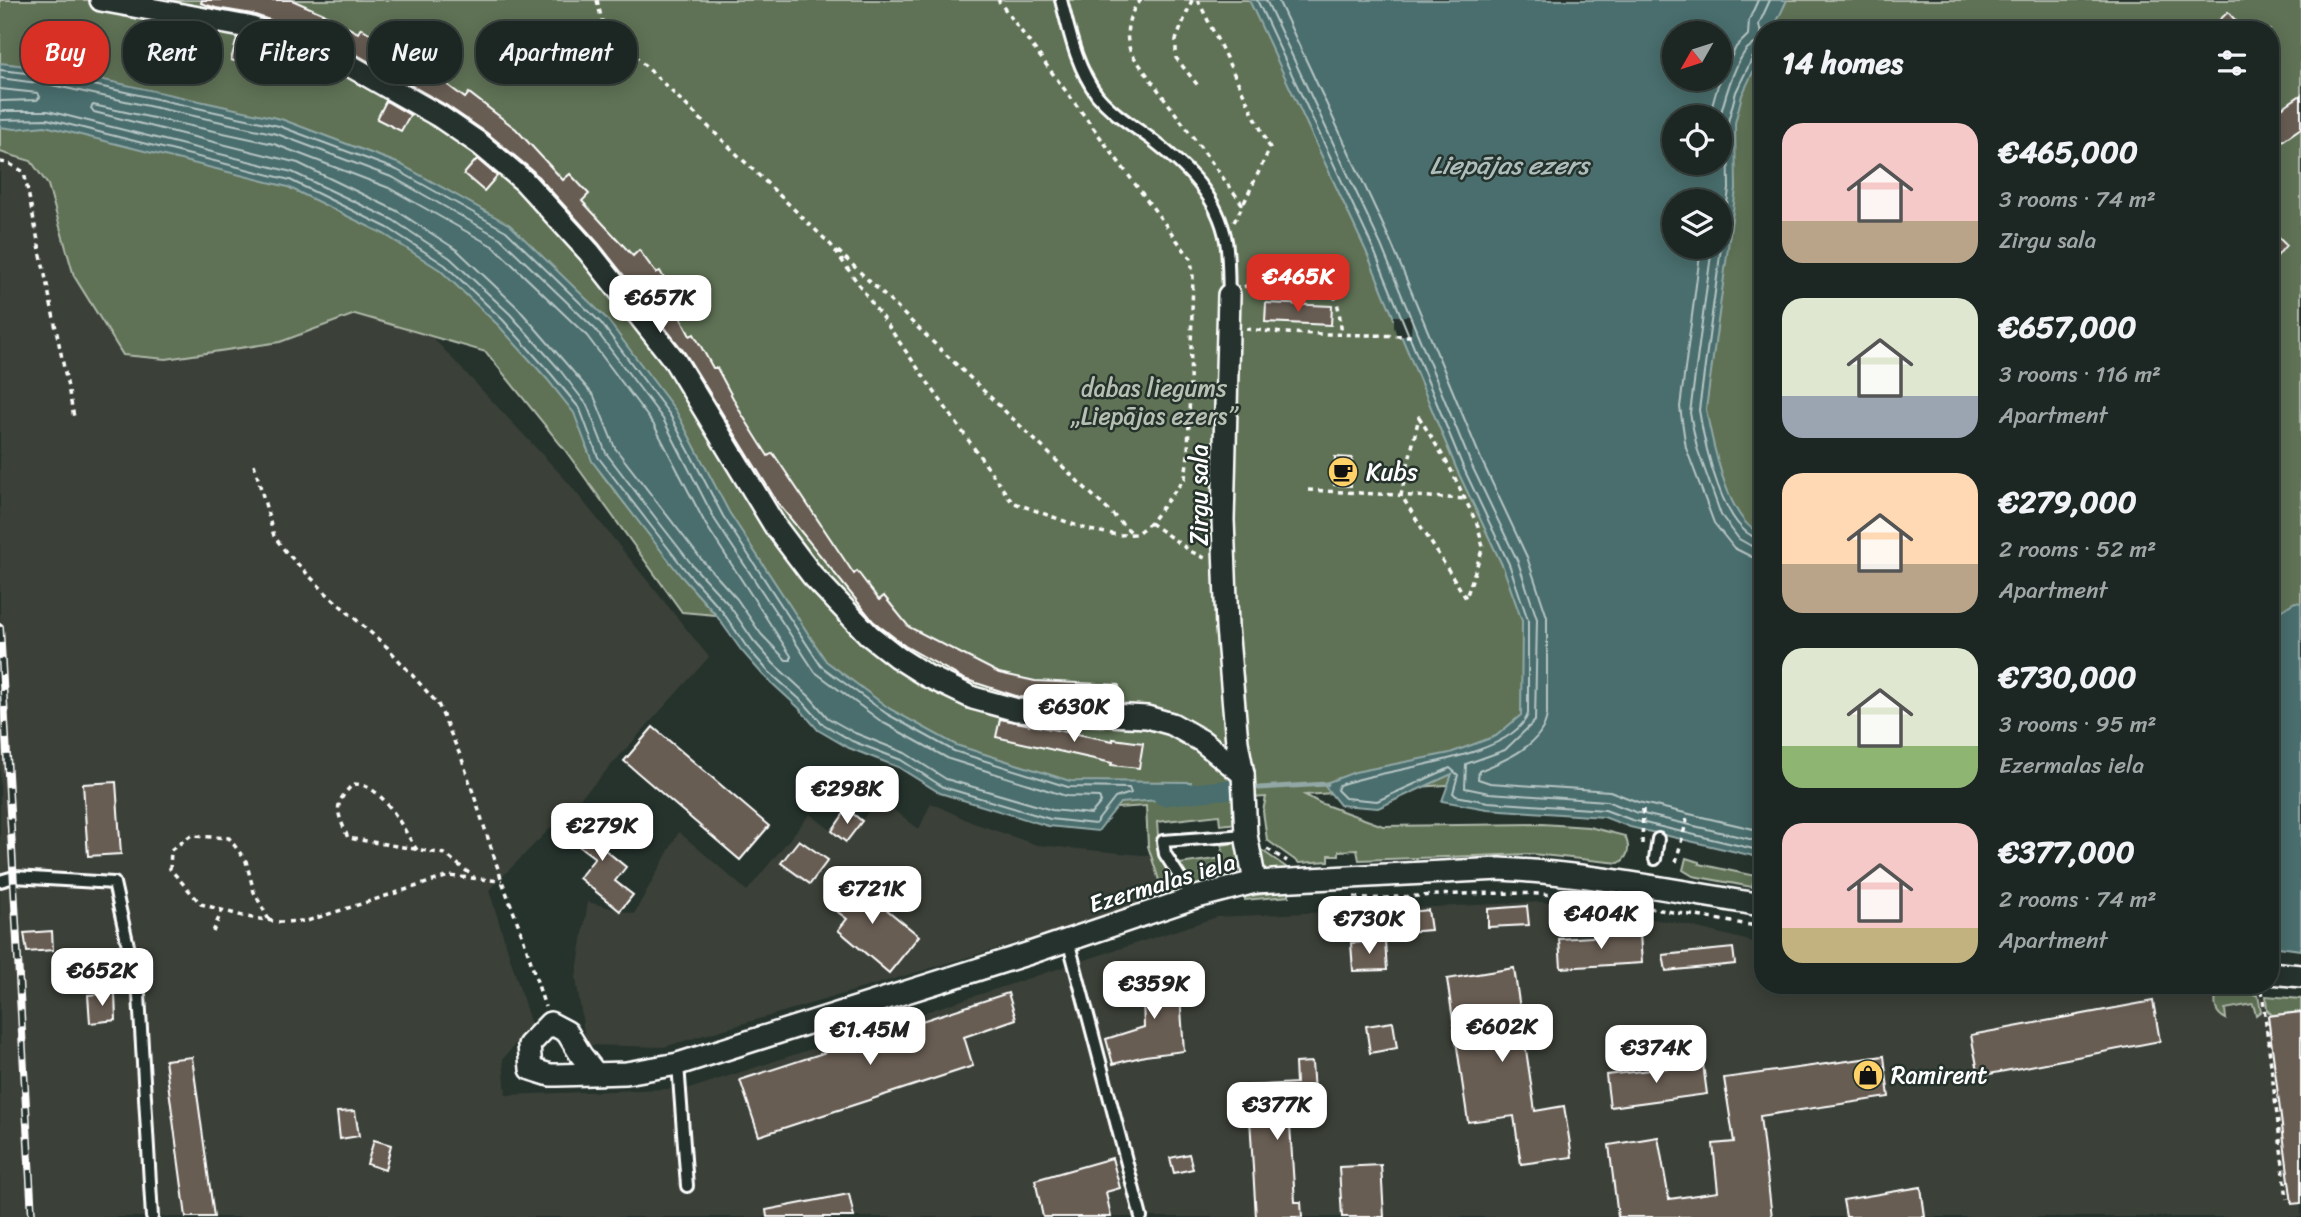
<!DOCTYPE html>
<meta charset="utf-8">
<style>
body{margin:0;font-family:Sriracha,sans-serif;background:#252e2a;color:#f1f3f6;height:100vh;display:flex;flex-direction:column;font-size:26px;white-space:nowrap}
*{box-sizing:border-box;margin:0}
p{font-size:23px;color:#a0a5a5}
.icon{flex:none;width:38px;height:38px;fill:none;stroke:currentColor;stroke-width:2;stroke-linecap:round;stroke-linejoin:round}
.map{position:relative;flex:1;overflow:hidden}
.panel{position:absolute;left:1754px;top:21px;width:525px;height:973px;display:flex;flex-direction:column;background:#1c2622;border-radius:28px;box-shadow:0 4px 18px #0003,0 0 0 2px #3a4340}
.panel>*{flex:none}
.banner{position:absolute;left:21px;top:21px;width:665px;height:63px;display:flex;gap:14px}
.needle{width:46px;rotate:231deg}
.controls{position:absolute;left:1662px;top:21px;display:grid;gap:14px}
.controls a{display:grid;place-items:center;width:70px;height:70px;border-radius:50%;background:#1c2622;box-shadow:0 4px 18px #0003,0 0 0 2px #3a4340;font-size:35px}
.price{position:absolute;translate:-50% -60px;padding:0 16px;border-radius:14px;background:#fff;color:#222;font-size:23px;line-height:46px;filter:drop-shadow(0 2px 4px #0008)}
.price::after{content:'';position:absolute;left:50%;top:42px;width:21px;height:16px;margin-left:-10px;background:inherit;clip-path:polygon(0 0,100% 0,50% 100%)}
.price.active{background:#d93025;color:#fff}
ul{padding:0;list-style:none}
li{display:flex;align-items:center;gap:21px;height:175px;padding:0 28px}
li span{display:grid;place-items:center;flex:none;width:196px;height:140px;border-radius:21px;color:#555}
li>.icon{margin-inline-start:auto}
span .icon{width:84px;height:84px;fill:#fffc;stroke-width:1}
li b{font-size:30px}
h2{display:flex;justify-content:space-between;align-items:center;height:84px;padding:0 28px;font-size:30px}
.chip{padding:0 24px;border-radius:28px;background:#1c2622;box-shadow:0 4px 18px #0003,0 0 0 2px #3a4340;font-size:24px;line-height:63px}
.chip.active{background:#d93025;color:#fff}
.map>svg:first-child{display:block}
</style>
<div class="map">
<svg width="2301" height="1217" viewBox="0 0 2301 1217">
<rect width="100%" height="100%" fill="#26332d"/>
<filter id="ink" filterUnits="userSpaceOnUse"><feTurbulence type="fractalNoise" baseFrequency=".0143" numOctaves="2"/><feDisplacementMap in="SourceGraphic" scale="14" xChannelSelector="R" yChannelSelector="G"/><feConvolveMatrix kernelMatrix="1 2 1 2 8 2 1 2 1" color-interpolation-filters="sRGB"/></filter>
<g filter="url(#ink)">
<g fill="#3a4038">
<path d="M0,151L362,262L566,480L709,657L597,781L489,890L531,1025L503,1059L506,1095L692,1088L1217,917L1542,902L1678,923L1762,944V985H2147L2301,1000V1217H0Z"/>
<path d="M878,798L919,829L931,803L971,822L1037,845L1152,856L1165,899L664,1047L586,1045L576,978L588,902L634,914L679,832L747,891L810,814L832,831L847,809L862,820Z"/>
</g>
<g fill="#5f7254" stroke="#afb8aa" stroke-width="2" fill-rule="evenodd">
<path d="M0,0H2301V869L2270,866V30H1762V802L1574,776L1305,795L1320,803L1383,826L1542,824L1589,827L1625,836C1630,847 1629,857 1619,863L1532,854L1359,860L1357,850L1339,851V855H1329V861L1299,863L1267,840L1263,811L1266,797L1236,799L1238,823L1220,825L1219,815L1157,822L1159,849L1182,891L1165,899L1148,846L1146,806L1088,810L883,733L586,446C595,468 611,486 626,505C655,543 684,580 716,615L682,612L565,450L486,352L355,314L280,342L166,359L123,355L74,276L48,185L31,161L0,152ZM1675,33H1720V79H1675ZM1675,117H1720V163H1675ZM1675,201H1720V247H1675Z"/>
<path d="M1254,828L1257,830L1260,849L1286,867L1287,871C1282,871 1274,872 1269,871C1255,867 1256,840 1254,828Z"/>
<path d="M1235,843L1240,847C1245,884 1225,881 1196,887L1188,880L1179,864L1223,858L1222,845Z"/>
<path d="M1686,858L1699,862V864L1755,876L1752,887L1693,876L1683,870Z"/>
<path d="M1289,890V896L1245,900V897Z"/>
<path d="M2216,991L2258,995L2261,1011L2256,1015L2253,1004L2225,1009L2226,1019C2213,1012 2215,1004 2216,991Z"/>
<path d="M2266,996L2301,999V1012L2272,1015L2267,1010Z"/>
</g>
<g fill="#4a6e6d" stroke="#92a8a7" stroke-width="2" fill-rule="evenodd">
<path d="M1249,0H1787L1773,30H1762V53L1742,95L1735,123L1736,189L1706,409C1712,441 1725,503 1748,525C1751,529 1757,531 1762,534V858L1630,827L1604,817L1487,809L1442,801L1452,774L1378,808L1340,805L1323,784L1355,772L1450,753L1496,736L1521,715L1522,621L1503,567L1457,470L1366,251ZM1675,33H1720V79H1675ZM1675,117H1720V163H1675ZM1675,201H1720V247H1675Z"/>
<path d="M0,63L54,69L281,119L400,164L510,225L606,318L676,411L729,512L826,661L890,709L956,745L1070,781L1191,782L1190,789L1184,798L1120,803L1098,831L1048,826L940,793L898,767L849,748L818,730L799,708L763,675L741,650L716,615L681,576L645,530L592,461L574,413L547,379L498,325L440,270L384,234L288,187L45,126L15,129L0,127Z"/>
<path d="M2295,602L2301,603V950L2270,946V617Z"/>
</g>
<path fill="#26332d" d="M1394,316H1412L1411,336H1397L1394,327Z"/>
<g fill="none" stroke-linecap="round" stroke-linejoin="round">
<g stroke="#b7c5c5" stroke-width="2">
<path d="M1257,0L1373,248L1463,467L1509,564L1528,620V714C1511,760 1382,768 1339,785L1337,790L1345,798L1377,801L1450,768L1458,775L1453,793L1456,796L1488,802L1605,810L1632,820L1762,851"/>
<path d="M1266,0L1381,245L1471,464L1518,562L1537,619L1535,721L1505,750L1466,764L1465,788L1489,793L1607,801L1635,812L1762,842"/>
<path d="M1278,0L1390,240L1481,459L1527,557L1547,617V714C1544,745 1504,761 1479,771L1478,779L1490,783L1610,791L1638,802L1762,831"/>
<path d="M1762,52L1756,53L1753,57L1736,92L1728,122L1729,189L1699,410C1704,442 1723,535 1762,539"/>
<path d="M0,70L53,76L279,126L397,170L506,231L601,323L670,415L723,516L821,666L887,714L954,751L1068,787L1129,788L1131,793L1115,798L1095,824L1050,819L943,787L901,760L852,741L823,724L804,703L768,671L746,646L722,611L686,571L651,526L598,457L580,409L552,375L503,320L445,265L388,228L290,180L47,119L0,120"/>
<path d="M0,78L52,85L277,134L394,178L500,238L595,329L663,419L715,520L815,672L882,722L949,759L1066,796L1099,797L1101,802L1091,814L1052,810L946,779L905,753L855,733L828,718L810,697L774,664L753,640L729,605L693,566L658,521L606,453L587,405L559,369L510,314L450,258L393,220L292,172L48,111H0"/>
<path d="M0,89L38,93L40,97L37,100L0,101"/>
<path d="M93,105L274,144L389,188L494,247L587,336L654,425L706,525L791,656V660H786L761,634L737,599L701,559L615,448L594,396L517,307L457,250L397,211L298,163L94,112L91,108Z"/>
<path d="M1709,117L1718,85L1736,47L1748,35L1749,20L1758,0"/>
<path d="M1720,117C1725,97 1734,65 1747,49C1751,45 1757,43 1762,41L1759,24L1770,0"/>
<path d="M1701,247L1680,407L1686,448L1714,523L1734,548L1752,557L1762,559"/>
<path d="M1712,247L1690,413L1697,448L1721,515L1739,539L1753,547L1762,548"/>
</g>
<path stroke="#92a8a7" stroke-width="5" d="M1259,788L1327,784"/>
<path stroke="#4a6e6d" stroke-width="19" d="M1163,796L1232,789"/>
</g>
<g fill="#685d53" stroke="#fff" stroke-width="2">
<path d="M202,0H292L331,17L330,18L358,33L361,28L388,45L392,40L446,75L441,80L465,98L469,93L516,129L563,180L570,174L589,194L582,201L633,256L639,250L656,273L660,271L679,305L675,307L690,336L694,334L713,368H717L741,413L768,456L773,453L854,574L857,571L879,600L884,596L909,627L999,673L1035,681L1119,685L1118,702L1019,697L964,679L905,646L873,621L777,502L685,353L599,244L533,171L487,133L446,105L332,41L252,14L216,8L201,3Z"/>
<path d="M2228,12L2244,30H2209Z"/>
<path d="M237,38L263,46L257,67L231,60Z"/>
<path d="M2301,95V128L2282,141L2270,124V116Z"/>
<path d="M386,101L410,115L401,131L377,119Z"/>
<path d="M477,159L497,176L484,191L464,174Z"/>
<path d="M2270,229L2286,245L2270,265Z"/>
<path d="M1266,303L1332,306L1331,325L1265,322Z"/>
<path d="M1335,457L1352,458L1351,486L1334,485Z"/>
<path d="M1000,719L1113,741V739L1143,743L1139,768L1111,765L1112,763L996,737Z"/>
<path d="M653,727L769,826L740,860L624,761Z"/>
<path d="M116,782L121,854L88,856L83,784Z"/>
<path d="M847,809L862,821L846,842L832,831Z"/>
<path d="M591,815L616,835L604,849L626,867L615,881L633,895L620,911L579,878L595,858L571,840Z"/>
<path d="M799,840L828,860L810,884L781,863Z"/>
<path d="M848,878L919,936L889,973L838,930L847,919L826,903Z"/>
<path d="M1527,906L1529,925L1488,927V909Z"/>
<path d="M1428,910L1431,930L1404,932L1402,913Z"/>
<path d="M52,931L53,950L27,952L24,933Z"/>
<path d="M1640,934L1642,963L1561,968L1559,939Z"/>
<path d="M1385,941L1387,970L1353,971L1351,943Z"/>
<path d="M1733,948L1735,964L1666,971L1663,955Z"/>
<path d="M1514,968L1535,1111L1564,1106L1572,1157L1521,1164L1514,1116L1468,1122L1447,979Z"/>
<path d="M1178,969L1184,1051L1145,1056L1113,1064L1106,1039L1144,1027L1142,972Z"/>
<path d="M115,993L116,1020L90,1023L88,995Z"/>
<path d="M1008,993L1016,1019L964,1037L973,1066L759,1136L740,1080Z"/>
<path d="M2153,1001L2160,1041L1979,1076L1971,1035Z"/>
<path d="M2301,1012V1203L2292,1204L2268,1016Z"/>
<path d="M1393,1022L1397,1048L1370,1053L1366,1026Z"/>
<path d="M1884,1056L1889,1097L1760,1116L1772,1217H1618L1609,1145L1658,1137L1669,1199L1718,1192L1713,1144L1734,1142L1724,1078Z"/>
<path d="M192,1057L214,1217H186L165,1060Z"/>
<path d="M1312,1062L1315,1109L1289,1110L1295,1202H1301L1302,1217H1256L1248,1086L1296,1083L1295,1063Z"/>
<path d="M1703,1064L1707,1094L1610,1107L1606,1075Z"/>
<path d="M355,1111L359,1136L340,1139L337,1112Z"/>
<path d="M374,1140L391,1145L385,1170L367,1164Z"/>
<path d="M1189,1154L1193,1169L1174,1173L1170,1158Z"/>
<path d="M1112,1158L1120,1188L1106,1192L1111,1217H1043L1035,1180Z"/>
<path d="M1381,1165L1384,1217H1342L1339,1167Z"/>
<path d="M1921,1187L1925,1217H1846L1843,1200Z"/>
<path d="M849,1194L854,1217H767L766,1210Z"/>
</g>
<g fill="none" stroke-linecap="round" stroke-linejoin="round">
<g stroke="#fff" stroke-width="16">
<g id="service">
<path d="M1061,0C1070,34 1076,66 1097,95C1112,113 1133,126 1151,139C1186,166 1218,196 1226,241C1229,259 1228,277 1229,295"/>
<path d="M1655,859L1658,839"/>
<path d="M0,881L14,877L114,883L139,995L152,1217"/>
<path d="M1193,898L1165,854L1163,841L1246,835"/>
<path d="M1068,940L1141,1217"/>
<path d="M678,1064L687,1186"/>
</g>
</g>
<g stroke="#fff" stroke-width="26">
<g id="minor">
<path d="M101,0L248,27L326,52L439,116L480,144L524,181L589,252L675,361L775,526L812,575L869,635L897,657L927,676L973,698L1017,710L1147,717L1172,724L1202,741L1243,774"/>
<path d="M1229,295L1223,520L1227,627L1237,742L1243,774L1246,835L1255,882"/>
<path d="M2270,973L2301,976"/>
<path d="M596,1074L581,1055L567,1032L550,1023L529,1045L531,1069L550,1075H557L626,1073L678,1064L1030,953L1193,898L1255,882L1500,869C1588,873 1675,891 1762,905"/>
</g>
</g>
<g stroke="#fff" stroke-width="3.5" stroke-dasharray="5 5" stroke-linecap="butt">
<path d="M597,0L603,25L831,245L1012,502L1089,530L1118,535L1136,534L1150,523L1185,478L1188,455L1193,276L1191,259L998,0"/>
<path d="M1141,0C1127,15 1124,34 1131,53L1243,205L1234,222"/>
<path d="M1192,0L1176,40V58L1200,88"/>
<path d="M1198,0L1270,148L1243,205"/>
<path d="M0,162L8,163L24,172L74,417"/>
<path d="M838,251L1133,534"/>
<path d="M1244,287C1273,271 1312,262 1334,296C1340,306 1340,323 1342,334"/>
<path d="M1246,329L1283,333L1411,336"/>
<path d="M1419,417L1449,466L1478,526L1483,547L1466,598L1401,495Z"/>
<path d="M254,464L274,536L286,552L326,593L387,647L438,704L463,762L502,881L523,937L545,1007"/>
<path d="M1308,490L1465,499"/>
<path d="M1150,523L1192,552L1207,559"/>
<path d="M1642,844L1643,809"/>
<path d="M1267,849L1287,861"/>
<path d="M417,850C402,828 383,783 353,784C332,806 337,811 348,838L445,854L474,877"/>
<path d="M1676,862L1687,819"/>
<path d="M1354,897L1366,899C1434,895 1502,890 1570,896"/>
<path d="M1619,903L1762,927"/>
<path d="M269,920L254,892L246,861L229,838L190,836L171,850L170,869L201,904L246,917L280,922L307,921L449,876L502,881"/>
<path d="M213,932L222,910"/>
<path d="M2220,985L2261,990"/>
<path d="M2262,990L2287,1199"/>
</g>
<use href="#service" stroke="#26332d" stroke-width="10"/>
<use href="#minor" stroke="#26332d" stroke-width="21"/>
<g stroke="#fff" stroke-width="8">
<path id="rail" d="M0,627L32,1217"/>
</g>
<use href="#rail" stroke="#26332d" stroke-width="5" stroke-dasharray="16" stroke-linecap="butt"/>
</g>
</g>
<defs>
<g id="cafe-disc" transform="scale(1.575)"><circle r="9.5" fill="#ffd166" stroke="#26332d"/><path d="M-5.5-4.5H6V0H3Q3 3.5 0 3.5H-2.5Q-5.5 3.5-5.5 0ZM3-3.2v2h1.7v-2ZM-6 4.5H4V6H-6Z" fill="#111"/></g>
<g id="shop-disc" transform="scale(1.575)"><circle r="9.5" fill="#ffd166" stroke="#26332d"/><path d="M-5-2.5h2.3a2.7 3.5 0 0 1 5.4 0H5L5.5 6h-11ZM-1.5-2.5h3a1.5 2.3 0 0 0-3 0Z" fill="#111"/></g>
</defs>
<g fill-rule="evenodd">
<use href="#cafe-disc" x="1343" y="472"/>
<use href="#shop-disc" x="1868" y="1075"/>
</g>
<g text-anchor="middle" stroke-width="5" stroke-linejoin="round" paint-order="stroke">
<g font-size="24" fill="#b7c0b2" stroke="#26332d">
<text x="1154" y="396">dabas liegums<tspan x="1154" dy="28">„Liepājas ezers”</tspan></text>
</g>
<g font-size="24" fill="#fff" stroke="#26332d" text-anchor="start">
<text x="1366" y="480">Kubs</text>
<text x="1891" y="1083">Ramirent</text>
</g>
<g font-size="24" fill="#fff" stroke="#26332d">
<text transform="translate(1199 495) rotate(-90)" y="8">Zirgu sala</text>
<text transform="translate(1162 883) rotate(-17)" y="8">Ezermalas iela</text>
</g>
<g font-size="26" font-style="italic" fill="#aebebd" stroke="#26332d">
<text x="1509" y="174">Liepājas ezers</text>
</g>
</g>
</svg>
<div class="controls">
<a><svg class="needle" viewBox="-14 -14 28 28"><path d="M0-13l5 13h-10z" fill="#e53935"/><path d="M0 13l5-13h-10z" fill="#a0a5a5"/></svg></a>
<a><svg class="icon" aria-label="locate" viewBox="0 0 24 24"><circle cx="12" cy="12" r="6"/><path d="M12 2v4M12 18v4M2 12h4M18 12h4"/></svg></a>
<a><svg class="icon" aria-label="layers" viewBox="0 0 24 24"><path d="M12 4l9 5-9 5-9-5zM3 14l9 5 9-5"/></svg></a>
</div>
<b class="price active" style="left:1298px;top:314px">€465K</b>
<b class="price" style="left:660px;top:335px">€657K</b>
<b class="price" style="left:1074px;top:744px">€630K</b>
<b class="price" style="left:847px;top:826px">€298K</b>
<b class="price" style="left:602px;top:863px">€279K</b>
<b class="price" style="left:872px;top:926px">€721K</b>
<b class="price" style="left:1601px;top:951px">€404K</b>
<b class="price" style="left:1369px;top:956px">€730K</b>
<b class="price" style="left:102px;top:1008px">€652K</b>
<b class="price" style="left:1154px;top:1021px">€359K</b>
<b class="price" style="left:1502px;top:1064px">€602K</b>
<b class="price" style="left:870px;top:1067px">€1.45M</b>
<b class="price" style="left:1656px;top:1085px">€374K</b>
<b class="price" style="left:1277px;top:1142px">€377K</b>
<div class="banner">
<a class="chip active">Buy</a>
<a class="chip">Rent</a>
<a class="chip">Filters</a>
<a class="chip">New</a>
<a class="chip">Apartment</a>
</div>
<section class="panel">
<h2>14 homes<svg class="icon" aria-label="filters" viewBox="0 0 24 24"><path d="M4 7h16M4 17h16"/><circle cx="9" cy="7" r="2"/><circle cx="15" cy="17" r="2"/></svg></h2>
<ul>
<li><span style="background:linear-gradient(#f6c9c9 70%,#b9a48a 0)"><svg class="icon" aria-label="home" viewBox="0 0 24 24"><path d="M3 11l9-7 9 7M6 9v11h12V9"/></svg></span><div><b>€465,000</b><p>3 rooms · 74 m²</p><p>Zirgu sala</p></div></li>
<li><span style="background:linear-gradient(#dfe7d0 70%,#9aa5b1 0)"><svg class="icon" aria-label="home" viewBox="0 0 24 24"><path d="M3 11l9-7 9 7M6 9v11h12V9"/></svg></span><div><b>€657,000</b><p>3 rooms · 116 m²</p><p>Apartment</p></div></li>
<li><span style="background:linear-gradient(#ffd9b3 65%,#b9a48a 0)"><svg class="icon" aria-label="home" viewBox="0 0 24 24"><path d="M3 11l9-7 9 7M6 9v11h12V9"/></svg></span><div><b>€279,000</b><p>2 rooms · 52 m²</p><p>Apartment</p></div></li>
<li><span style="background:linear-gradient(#dfe7d0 70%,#8fb573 0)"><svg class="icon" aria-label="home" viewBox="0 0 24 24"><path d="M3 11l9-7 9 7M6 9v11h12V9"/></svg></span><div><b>€730,000</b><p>3 rooms · 95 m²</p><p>Ezermalas iela</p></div></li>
<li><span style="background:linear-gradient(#f6c9c9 75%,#c2b280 0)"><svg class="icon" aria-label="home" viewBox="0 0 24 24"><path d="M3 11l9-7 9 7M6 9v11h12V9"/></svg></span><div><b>€377,000</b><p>2 rooms · 74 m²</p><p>Apartment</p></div></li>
</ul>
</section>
</div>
